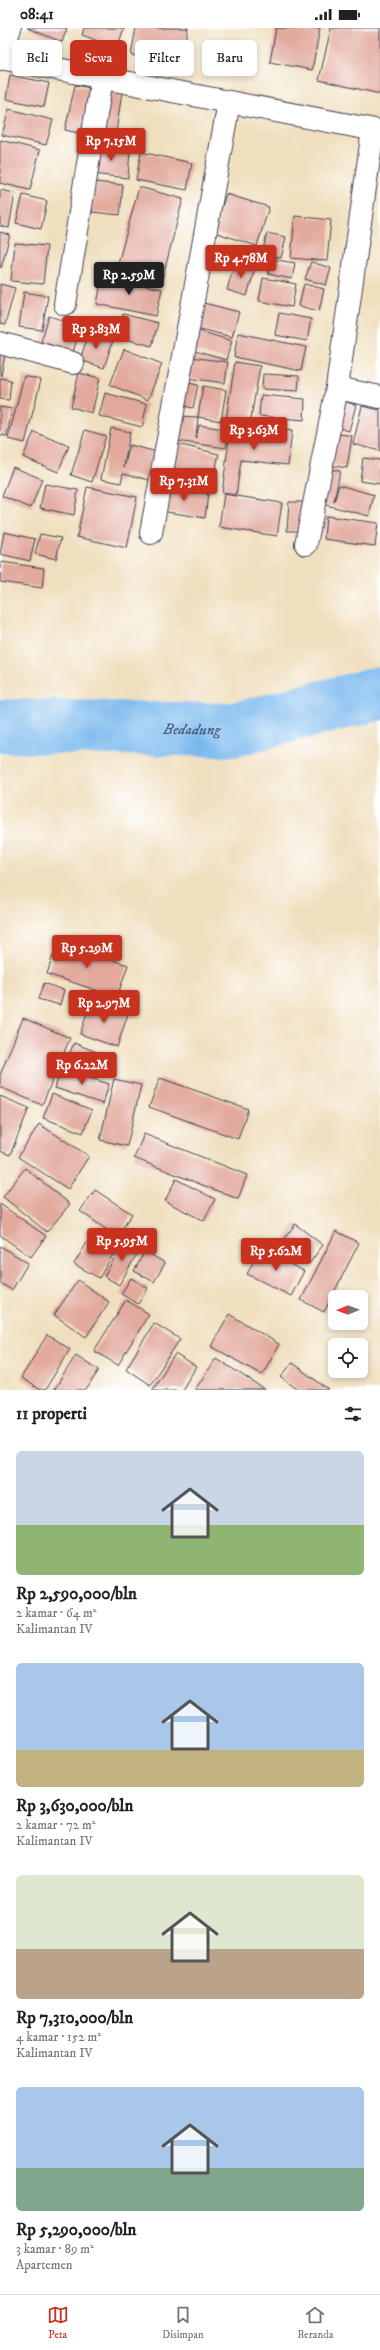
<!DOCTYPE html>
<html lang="id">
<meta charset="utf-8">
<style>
body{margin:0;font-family:"IM FELL DW Pica",serif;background:#f6f6f6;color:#202124;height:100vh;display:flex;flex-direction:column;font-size:15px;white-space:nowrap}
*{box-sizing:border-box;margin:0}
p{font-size:13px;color:#757577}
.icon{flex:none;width:22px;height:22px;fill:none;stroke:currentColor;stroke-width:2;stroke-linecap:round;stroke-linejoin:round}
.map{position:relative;height:1362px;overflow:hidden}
.drawer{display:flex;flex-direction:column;background:#fff;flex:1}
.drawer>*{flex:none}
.guide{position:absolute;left:12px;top:12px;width:356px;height:36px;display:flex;gap:8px}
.needle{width:26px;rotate:269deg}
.buttons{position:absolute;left:328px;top:1262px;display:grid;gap:8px}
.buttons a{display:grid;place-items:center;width:40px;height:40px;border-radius:6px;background:#fff;box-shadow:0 2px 6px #0003;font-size:20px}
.price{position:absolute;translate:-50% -34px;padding:0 9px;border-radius:4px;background:#c8321e;color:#fff;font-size:13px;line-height:26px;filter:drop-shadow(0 1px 2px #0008)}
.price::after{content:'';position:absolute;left:50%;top:24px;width:12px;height:9px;margin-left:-6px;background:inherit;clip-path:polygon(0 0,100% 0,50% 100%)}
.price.on{background:#222;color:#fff}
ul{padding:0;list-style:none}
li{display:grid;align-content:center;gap:8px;height:212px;padding:0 16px}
li span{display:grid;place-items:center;height:124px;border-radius:6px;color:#555}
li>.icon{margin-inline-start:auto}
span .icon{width:72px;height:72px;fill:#fffc;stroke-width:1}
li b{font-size:17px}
h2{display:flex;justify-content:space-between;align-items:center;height:48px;padding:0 16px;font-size:17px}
.tag{padding:0 14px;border-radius:6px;background:#fff;box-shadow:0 2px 6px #0003;font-size:14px;line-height:36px}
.tag.on{background:#c8321e;color:#fff}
.status{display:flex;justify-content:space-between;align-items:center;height:28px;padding:0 20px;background:#fff;direction:ltr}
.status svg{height:11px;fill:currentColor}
.dock{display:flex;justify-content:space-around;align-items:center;height:56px;border-top:1px solid #e0e0e0;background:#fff;font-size:11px;color:#757577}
.dock a{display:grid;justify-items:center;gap:2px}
.dock .on{color:#c8321e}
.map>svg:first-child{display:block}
</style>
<div class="status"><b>08:41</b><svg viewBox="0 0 49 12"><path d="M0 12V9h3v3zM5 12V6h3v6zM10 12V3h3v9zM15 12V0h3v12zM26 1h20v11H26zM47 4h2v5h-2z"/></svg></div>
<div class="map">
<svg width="380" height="1362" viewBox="0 0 380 1362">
<rect width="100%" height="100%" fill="#fff"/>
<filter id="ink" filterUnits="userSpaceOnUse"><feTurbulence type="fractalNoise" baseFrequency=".025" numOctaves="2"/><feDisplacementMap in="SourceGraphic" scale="8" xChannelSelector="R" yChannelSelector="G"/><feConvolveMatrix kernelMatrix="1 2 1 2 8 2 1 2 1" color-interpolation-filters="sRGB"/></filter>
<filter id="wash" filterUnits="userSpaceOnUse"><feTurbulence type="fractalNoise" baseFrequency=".012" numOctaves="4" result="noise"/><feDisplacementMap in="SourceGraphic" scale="16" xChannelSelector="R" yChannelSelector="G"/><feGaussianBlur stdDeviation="0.9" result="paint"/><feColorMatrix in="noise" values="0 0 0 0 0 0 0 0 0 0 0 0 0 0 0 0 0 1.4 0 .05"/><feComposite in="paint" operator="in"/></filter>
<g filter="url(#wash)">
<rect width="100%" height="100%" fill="#f0dfbe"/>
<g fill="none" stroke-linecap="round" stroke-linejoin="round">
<path stroke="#7ab9ee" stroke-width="54" id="s1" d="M0,698L232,702L380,665"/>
</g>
<g id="blocks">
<g fill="#e2a99c">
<path d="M27,0H67L62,14Z"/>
<path d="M84,0H124L117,20L82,7Z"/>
<path d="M136,0H188L181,37L131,27Z"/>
<path d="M276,0H320L312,42L270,34Z"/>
<path d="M331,0H380V66L319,52Z"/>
<path d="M10,47L49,55L44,79L6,71Z"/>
<path d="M75,57L96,61L87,107L65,102Z"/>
<path d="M105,61L122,64L115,111L97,108Z"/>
<path d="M9,81L53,92L46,117L2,107Z"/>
<path d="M0,112L40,122L30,162L0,155Z"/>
<path d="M95,119L130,122L128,150L92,146Z"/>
<path d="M141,124L192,135L187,162L136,152Z"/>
<path d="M95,154L123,157L120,187L92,184Z"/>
<path d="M139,159L183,171L162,252L117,239Z"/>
<path d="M0,162L15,165L9,200L0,198Z"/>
<path d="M226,166L269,179L257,218L214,204Z"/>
<path d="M23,167L47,173L41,201L16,195Z"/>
<path d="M295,188L331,192L327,233L291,230Z"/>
<path d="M0,204L10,207L1,240L0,239Z"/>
<path d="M267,205L286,209L281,230L262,226Z"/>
<path d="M15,215L47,218L43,256L11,253Z"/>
<path d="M271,231L295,235L292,251L268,246Z"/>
<path d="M235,233L255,240L247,268L227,262Z"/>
<path d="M311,234L331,240L326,257L305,251Z"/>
<path d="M102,249L162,261L156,288L97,276Z"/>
<path d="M263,250L296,256L292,279L259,273Z"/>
<path d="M0,256L15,260L5,297L0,296Z"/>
<path d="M304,256L324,261L319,283L299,278Z"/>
<path d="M24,264L48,268L42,302L19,299Z"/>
<path d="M196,273L239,284L232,309L189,298Z"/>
<path d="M279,285L311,291L307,313L275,307Z"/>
<path d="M123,286L158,295L152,318L118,309Z"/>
<path d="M49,288L81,298L73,324L41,314Z"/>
<path d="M196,302L232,313L226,332L191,322Z"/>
<path d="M89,304L113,312L104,340L80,332Z"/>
<path d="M238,305L306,319L301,343L234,329Z"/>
<path d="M124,321L162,336L148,372L110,357Z"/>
<path d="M0,326L5,327L1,348L0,347Z"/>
<path d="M190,329L228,334L225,355L187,350Z"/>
<path d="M235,334L260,338L250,396L226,392Z"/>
<path d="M79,345L100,350L92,385L71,379Z"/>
<path d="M263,346L299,348L298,363L262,361Z"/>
<path d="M24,348L41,352L25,415L8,411Z"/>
<path d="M0,350L11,352L9,372L0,371Z"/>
<path d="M184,354L198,357L193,380L180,377Z"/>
<path d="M203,358L226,362L221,393L198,389L196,410L199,397L229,402L226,420L176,413L178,388L198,389Z"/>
<path d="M105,365L147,376L142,399L99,388Z"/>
<path d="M261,367L305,371L304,392L259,388Z"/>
<path d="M340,372L356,377L349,403L333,398Z"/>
<path d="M362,378L380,382V423L353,416Z"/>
<path d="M0,379L12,381L7,408L0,407Z"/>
<path d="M231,396L292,403L288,437L241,432L236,467L222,465Z"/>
<path d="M111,400L130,404L124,439L130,417L157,424L149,452L123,445L121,455L101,451Z"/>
<path d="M85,402L106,408L92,454L71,447Z"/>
<path d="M34,404L69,418L58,444L23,429Z"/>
<path d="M334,405L352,408L347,440L329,437Z"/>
<path d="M173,415L219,426L210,464L165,454Z"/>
<path d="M363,430L380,432V456L360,453Z"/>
<path d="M13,439L42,451L31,480L2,468Z"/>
<path d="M325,440L340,443L334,474L339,457L374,467L369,488L318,475Z"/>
<path d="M45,456L78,462L74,487L40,480Z"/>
<path d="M87,459L137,469L127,520L77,509Z"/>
<path d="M164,459L208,466L205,490L161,483Z"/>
<path d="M224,466L282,475L277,508L219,499Z"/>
<path d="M289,474H305L303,503H287Z"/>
<path d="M326,488L378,495L375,518L324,511Z"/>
<path d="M4,504L35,511L30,533L0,526Z"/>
<path d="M40,506L61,510L56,531L35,526Z"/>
<path d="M1,534L44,540L42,560L0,554Z"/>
<path d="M57,914L128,937L117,969L47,946Z"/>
<path d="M44,955L64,962L60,977L38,971Z"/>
<path d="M91,973L128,986L117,1019L80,1006Z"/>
<path d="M23,990L70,1010L42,1077L0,1059V1047Z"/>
<path d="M74,1015L109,1029L104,1044L67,1031Z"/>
<path d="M61,1041L109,1056L103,1076L55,1060Z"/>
<path d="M160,1050L248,1081L238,1111L149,1079Z"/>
<path d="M114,1051L141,1057L127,1118L100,1112Z"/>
<path d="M52,1066L92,1082L83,1105L43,1090Z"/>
<path d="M0,1068L29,1080L10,1127L0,1123Z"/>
<path d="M39,1096L89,1128L68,1161L18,1129Z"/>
<path d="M144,1106L247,1147L238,1171L134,1130Z"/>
<path d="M25,1140L70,1176L47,1204L3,1169Z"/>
<path d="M176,1151L215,1171L204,1193L165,1173Z"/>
<path d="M95,1162L132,1186L117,1209L80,1183Z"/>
<path d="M0,1176L46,1208L31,1229L0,1207Z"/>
<path d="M295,1196L323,1217L309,1236L282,1214Z"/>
<path d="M336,1203L359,1215L324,1284L301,1272Z"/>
<path d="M92,1206L117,1220L99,1250L74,1236Z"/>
<path d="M126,1210L141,1219L119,1257L104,1248Z"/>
<path d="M0,1218L28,1235L12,1262L0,1255Z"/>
<path d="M260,1221L304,1243L291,1268L247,1246Z"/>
<path d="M145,1223L165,1235L154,1254L134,1243Z"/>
<path d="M131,1250L148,1260L138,1276L121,1266Z"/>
<path d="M78,1252L109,1274L86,1309L54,1287Z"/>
<path d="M126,1272L149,1286L118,1337L94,1323Z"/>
<path d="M229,1286L279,1316L262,1347L211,1318Z"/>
<path d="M154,1295L180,1311L150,1357L126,1341Z"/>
<path d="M47,1307L70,1321L45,1362H40L21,1350Z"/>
<path d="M175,1326L196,1339L182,1362H152Z"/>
<path d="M76,1327L99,1342L86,1362H54Z"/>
<path d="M216,1330L265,1362H195Z"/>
<path d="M292,1335L329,1362H298L281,1349Z"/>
</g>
</g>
</g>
<g filter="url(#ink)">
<use href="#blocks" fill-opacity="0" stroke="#413e4f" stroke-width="1"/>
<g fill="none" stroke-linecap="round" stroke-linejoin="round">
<g stroke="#413e4f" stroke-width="24">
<g id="street">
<path d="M0,30L380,103"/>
<path d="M0,31L10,0"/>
<path d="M65,276L102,50"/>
<path d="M0,315L73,335"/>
<path d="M337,360L380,369"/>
<path d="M151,505L229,74"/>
<path d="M306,516L337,360L373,102"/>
</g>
</g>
<use href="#street" stroke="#fff" stroke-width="22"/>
</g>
</g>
<g text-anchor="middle" stroke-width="3.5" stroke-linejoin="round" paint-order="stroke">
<g font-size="15" font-style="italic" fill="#455e83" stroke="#fff">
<text dy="5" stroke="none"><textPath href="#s1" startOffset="192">Bedadung</textPath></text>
</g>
</g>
</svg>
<div class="buttons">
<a><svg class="needle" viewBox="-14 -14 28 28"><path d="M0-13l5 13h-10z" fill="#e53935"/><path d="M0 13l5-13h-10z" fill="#757577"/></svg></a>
<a><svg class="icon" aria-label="locate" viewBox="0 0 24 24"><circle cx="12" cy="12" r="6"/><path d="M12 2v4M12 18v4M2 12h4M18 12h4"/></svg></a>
</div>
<b class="price" style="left:111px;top:134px">Rp 7.15M</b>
<b class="price" style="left:241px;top:251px">Rp 4.78M</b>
<b class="price on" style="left:129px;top:268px">Rp 2.59M</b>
<b class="price" style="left:96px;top:322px">Rp 3.83M</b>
<b class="price" style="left:254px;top:423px">Rp 3.63M</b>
<b class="price" style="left:184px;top:474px">Rp 7.31M</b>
<b class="price" style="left:87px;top:941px">Rp 5.29M</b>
<b class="price" style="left:104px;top:996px">Rp 2.97M</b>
<b class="price" style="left:82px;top:1058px">Rp 6.22M</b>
<b class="price" style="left:122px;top:1234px">Rp 5.95M</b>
<b class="price" style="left:276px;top:1244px">Rp 5.62M</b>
<div class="guide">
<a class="tag">Beli</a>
<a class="tag on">Sewa</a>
<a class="tag">Filter</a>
<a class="tag">Baru</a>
</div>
</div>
<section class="drawer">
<h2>11 properti<svg class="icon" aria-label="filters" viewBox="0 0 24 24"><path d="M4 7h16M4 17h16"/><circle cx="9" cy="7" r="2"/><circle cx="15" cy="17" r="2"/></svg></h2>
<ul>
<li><span style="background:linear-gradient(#c9d6e8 60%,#8fb573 0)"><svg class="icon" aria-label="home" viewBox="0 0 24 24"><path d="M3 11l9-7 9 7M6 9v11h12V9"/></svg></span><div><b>Rp 2,590,000/bln</b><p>2 kamar · 64 m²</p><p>Kalimantan IV</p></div></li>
<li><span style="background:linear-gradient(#a9c7e8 70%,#c2b280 0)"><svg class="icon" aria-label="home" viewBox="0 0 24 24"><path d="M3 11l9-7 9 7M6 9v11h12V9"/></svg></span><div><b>Rp 3,630,000/bln</b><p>2 kamar · 72 m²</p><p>Kalimantan IV</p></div></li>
<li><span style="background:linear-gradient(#dfe7d0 60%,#b9a48a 0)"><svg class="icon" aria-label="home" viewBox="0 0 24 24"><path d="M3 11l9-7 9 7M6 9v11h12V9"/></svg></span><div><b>Rp 7,310,000/bln</b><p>4 kamar · 152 m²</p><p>Kalimantan IV</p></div></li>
<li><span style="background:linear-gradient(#a9c7e8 65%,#7fa58c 0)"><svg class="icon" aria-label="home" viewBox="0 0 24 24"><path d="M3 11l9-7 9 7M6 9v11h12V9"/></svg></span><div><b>Rp 5,290,000/bln</b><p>3 kamar · 89 m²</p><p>Apartemen</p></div></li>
</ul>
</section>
<nav class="dock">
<a class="on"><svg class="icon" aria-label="map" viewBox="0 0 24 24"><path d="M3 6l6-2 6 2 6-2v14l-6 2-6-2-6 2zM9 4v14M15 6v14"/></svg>Peta</a>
<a><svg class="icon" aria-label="saved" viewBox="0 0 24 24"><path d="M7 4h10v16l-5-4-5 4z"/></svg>Disimpan</a>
<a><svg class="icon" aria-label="home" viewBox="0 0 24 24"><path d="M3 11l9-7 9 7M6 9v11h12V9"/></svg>Beranda</a>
</nav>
